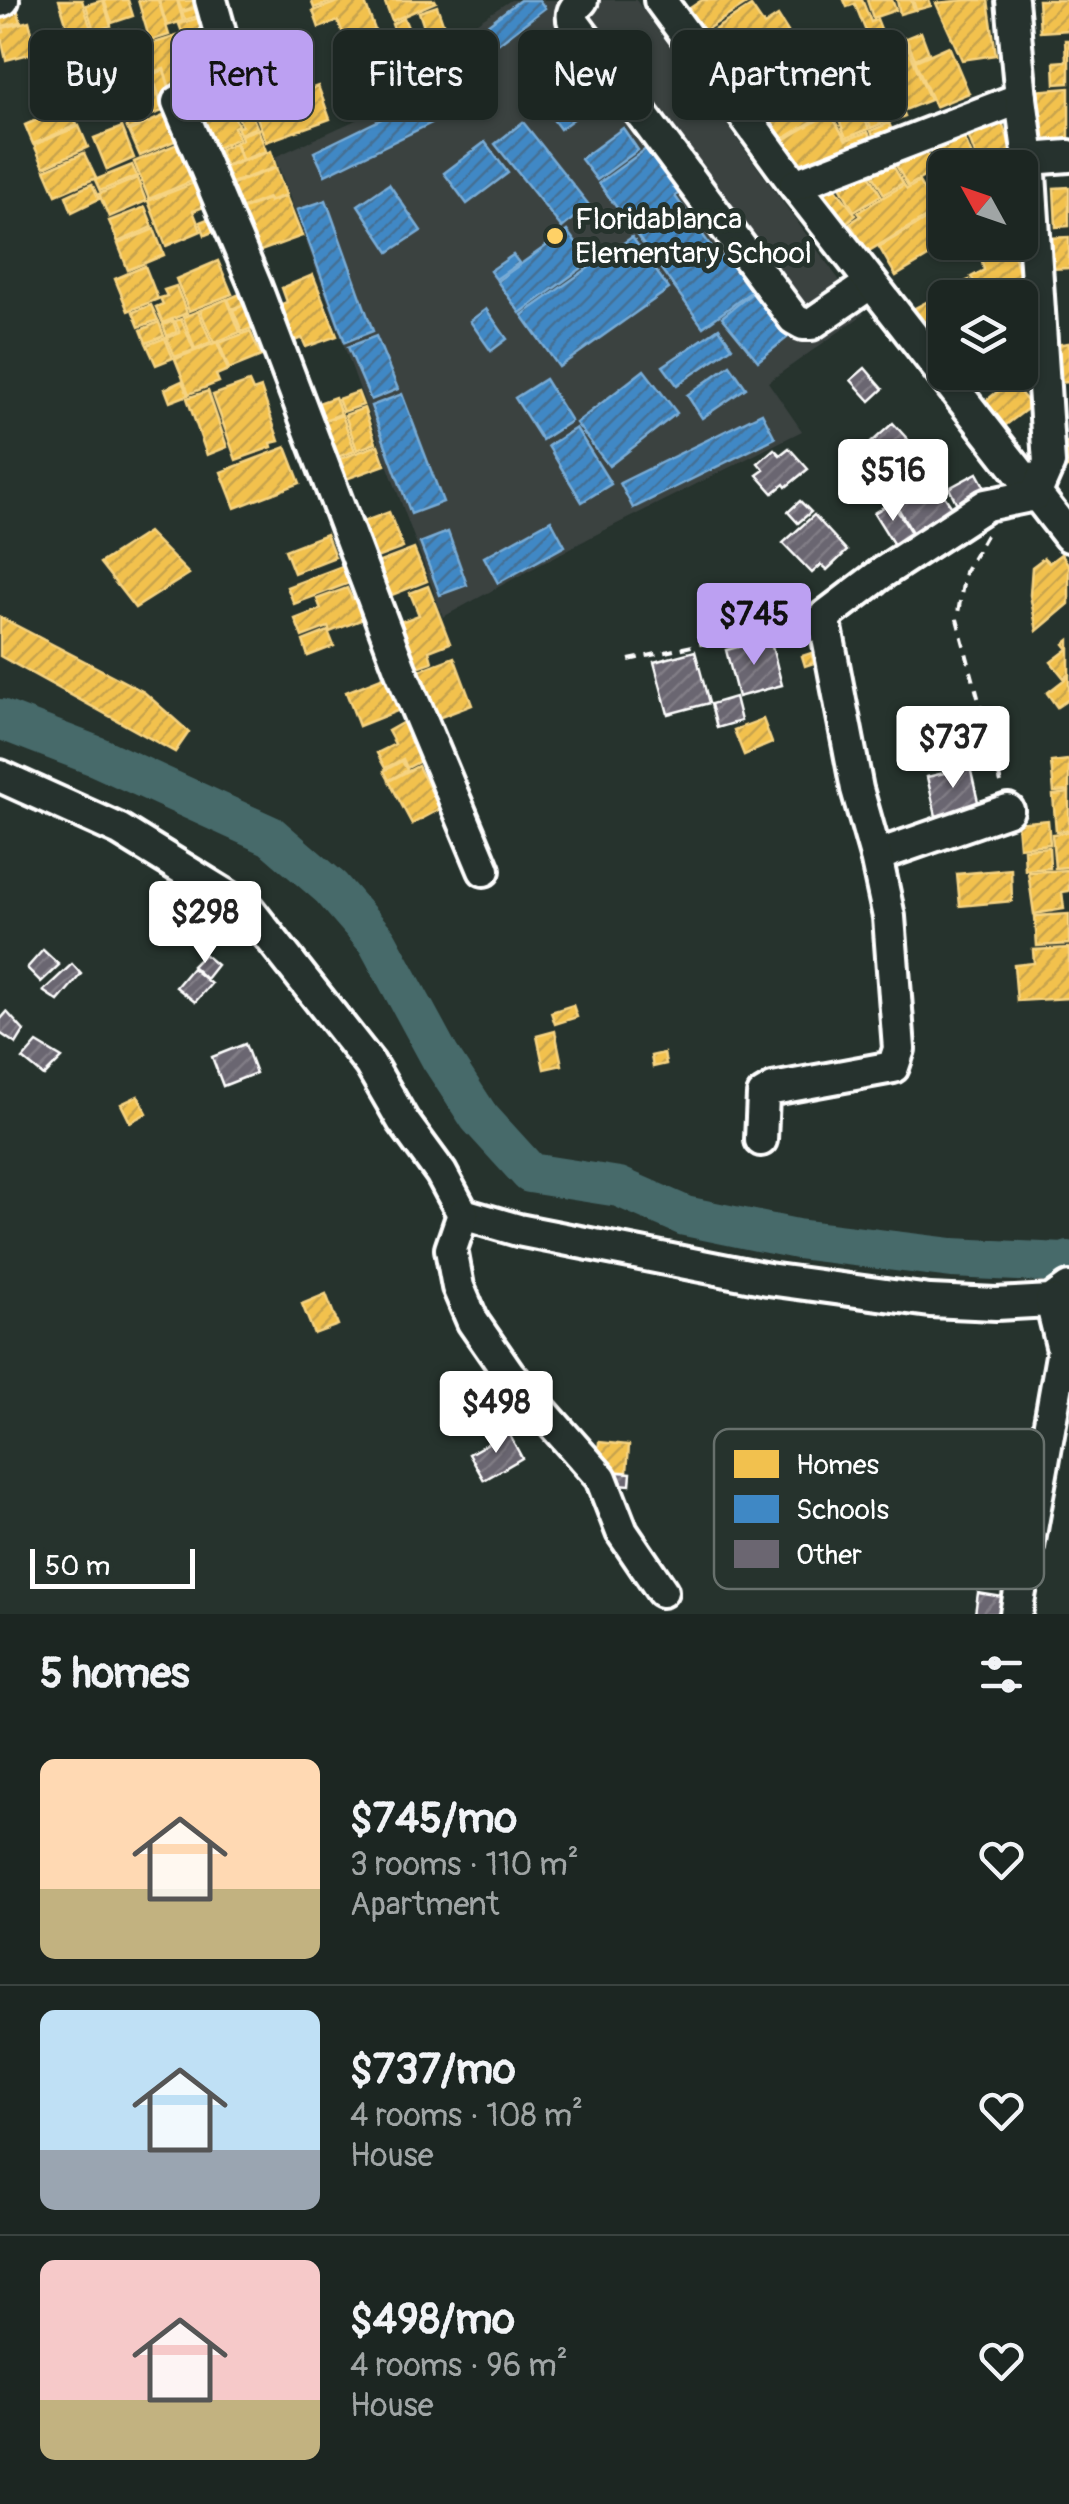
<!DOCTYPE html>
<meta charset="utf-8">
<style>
body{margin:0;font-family:Pangolin,sans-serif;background:#252e2a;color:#f1f3f6;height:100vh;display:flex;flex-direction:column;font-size:38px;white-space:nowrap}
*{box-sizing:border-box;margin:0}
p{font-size:32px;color:#a0a5a5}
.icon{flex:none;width:55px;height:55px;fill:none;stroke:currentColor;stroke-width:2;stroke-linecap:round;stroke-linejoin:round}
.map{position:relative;height:1614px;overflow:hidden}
.sheet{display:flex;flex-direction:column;background:#1c2622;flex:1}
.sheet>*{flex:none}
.guide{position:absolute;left:30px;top:30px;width:1010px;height:90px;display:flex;gap:20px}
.needle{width:65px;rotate:310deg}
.controls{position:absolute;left:928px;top:150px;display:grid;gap:20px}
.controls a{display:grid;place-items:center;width:110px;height:110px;border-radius:15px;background:#1c2622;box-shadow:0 2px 8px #0004,0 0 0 2px #3a4340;font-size:50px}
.scale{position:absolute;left:30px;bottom:25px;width:165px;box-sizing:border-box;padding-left:10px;border:5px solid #fff;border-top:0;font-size:28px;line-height:35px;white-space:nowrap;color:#fff;-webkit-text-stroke:8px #26332d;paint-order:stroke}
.price{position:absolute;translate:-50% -85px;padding:0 22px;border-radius:10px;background:#fff;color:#222;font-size:32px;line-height:65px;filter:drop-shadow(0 2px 5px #0008)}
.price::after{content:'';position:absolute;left:50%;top:60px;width:30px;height:22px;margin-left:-15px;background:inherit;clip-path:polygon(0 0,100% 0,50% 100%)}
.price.active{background:#bca0f2;color:#111}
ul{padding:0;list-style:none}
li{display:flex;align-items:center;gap:30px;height:250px;padding:0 40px}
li+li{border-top:2px solid #3a4340}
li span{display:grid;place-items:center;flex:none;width:280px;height:200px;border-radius:15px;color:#555}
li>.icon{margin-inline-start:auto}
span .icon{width:120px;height:120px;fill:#fffc;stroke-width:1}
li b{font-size:42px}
h2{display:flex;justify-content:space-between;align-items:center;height:120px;padding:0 40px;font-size:42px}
.chip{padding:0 35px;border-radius:15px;background:#1c2622;box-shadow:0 2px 8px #0004,0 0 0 2px #3a4340;font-size:35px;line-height:90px}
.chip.active{background:#bca0f2;color:#111}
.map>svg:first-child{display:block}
</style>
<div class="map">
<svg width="1069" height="1614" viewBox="0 0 1069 1614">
<defs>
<pattern id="homes-hatch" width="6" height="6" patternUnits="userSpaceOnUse" patternTransform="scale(2.5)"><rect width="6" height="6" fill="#f2c14e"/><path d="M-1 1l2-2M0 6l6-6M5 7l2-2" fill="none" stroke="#c8a44e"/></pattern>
<pattern id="schools-hatch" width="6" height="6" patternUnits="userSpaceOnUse" patternTransform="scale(2.5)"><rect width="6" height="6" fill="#3f88c5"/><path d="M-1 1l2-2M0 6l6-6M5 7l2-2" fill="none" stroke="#447095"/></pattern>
<pattern id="building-hatch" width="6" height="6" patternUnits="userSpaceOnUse" patternTransform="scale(2.5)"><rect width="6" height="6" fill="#6b6671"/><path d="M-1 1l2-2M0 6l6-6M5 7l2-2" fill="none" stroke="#817d86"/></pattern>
</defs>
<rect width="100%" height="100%" fill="#26332d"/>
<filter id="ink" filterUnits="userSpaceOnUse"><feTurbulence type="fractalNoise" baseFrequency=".01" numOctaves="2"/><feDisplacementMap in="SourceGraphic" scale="20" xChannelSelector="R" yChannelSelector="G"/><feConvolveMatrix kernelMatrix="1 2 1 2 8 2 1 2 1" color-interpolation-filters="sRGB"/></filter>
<g filter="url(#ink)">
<path fill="#3b4241" d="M511,0H636L864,314L768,382L802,431L591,537L443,617L275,157L450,77L445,43Z"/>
<g fill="url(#homes-hatch)" stroke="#f6d483" stroke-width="2.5">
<path d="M59,0H82L92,32L71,39Z"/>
<path d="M103,0L111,26L94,31L86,5Z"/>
<path d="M104,0H128L133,16L112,23Z"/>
<path d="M138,0H158L169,35L150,41Z"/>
<path d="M159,0H177L183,21L167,26Z"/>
<path d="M204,0L205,4L182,11L178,1Z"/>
<path d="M311,0H337L314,8Z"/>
<path d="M343,0H364L375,30L346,41L338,21L319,28L313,11Z"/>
<path d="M384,0H435L436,2L392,21Z"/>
<path d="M702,0H746L748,3L701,33L687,10Z"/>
<path d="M844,0H862L871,22L877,19L886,42L881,45L887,61L874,66L869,55L858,60L862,72L840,81L838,76L823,82L811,49L832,41L834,48L867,34L855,4L847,7Z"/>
<path d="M867,0H892L896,10L873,18Z"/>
<path d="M897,0H911L914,10L900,14Z"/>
<path d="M913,0H929L931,6L916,10Z"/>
<path d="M965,0H988L996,55L962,60L936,3Z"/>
<path d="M1038,0H1069V30L1040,32Z"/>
<path d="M15,2L21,22L2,26L0,6Z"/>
<path d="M205,5L208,13L185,20L182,12Z"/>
<path d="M437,6L446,32L428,39L419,12Z"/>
<path d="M751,6L764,25L778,16L788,32L730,71L706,35Z"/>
<path d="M208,15L212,26L183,35L179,24Z"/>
<path d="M404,18L411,35L398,40L392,24Z"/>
<path d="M29,21L37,52L6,60L0,33L4,32L3,28Z"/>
<path d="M119,29L125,51L137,47L147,83L92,99L79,51L111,41L108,32Z"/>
<path d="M212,29L222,60L193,69L184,38Z"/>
<path d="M921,32L929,53L915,59L906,38Z"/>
<path d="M180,35L196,85L171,92L164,69L149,73L141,47Z"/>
<path d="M425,36L427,42L437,38L439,45L416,54L411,42Z"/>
<path d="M904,38L930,100L905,110L886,64L889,62L883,46Z"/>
<path d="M1065,40H1069V83L1055,84L1054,62L1066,61Z"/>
<path d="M949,46L969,93L935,107L915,61Z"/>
<path d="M440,47L444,57L429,63L425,53Z"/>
<path d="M442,59L447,74L437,78L431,64Z"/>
<path d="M164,70L172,97L161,101L155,84L151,85L148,76Z"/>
<path d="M892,84L905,116L890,122L877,91Z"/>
<path d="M221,85L238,125L234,127L239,138L217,148L212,137L202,142L185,101Z"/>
<path d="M819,85L833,109L781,140L767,116Z"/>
<path d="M873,85L888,121L871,128L856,92Z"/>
<path d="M155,86L163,111L145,117L137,91Z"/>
<path d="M318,86L330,119L266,142L254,109Z"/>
<path d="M1069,88V141L1039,144L1035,91Z"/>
<path d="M133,91L146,122L128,130L112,96Z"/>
<path d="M245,98L257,127L240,134L237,127L242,126L232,103Z"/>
<path d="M69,106L77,125L33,144L25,125Z"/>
<path d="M860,108L869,129L846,138L838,117Z"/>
<path d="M830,113L846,140L868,132L873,142L801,170L782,141Z"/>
<path d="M168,114L179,139L140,156L129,131Z"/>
<path d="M999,114L1014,156L980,168L965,127Z"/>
<path d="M889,123L894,136L876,143L871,131Z"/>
<path d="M79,126L88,147L44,167L34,145Z"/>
<path d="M122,127L134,158L107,170L94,138Z"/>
<path d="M258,129L266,151L242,160L236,142L242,140L241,135Z"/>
<path d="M963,135L977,168H945V184L926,140Z"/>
<path d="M187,140L202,177L149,199L134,162Z"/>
<path d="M920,142L936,170L908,186L892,158Z"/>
<path d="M235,143L241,160L225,166L219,150Z"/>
<path d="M271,151L276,167L226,185L222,174L227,172L226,167Z"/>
<path d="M84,153L96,178L56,195L45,170Z"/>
<path d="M887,155L903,183L884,194L868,167Z"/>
<path d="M132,165L137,176L100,191L95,180Z"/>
<path d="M864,165L881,195L854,211L837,181Z"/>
<path d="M276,168L286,195L269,201L268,198L236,211L227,186Z"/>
<path d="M137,178L146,201L109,217L99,194Z"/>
<path d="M204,179L214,203L193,211L201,231L166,246L148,201Z"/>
<path d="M830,181L856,215L842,226L816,191Z"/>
<path d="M919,182L936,211L867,252L850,223L861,216L858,212L904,185L907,189Z"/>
<path d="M92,184L99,199L72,212L66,196Z"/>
<path d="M1069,187V226L1056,227L1054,188Z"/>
<path d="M286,196L302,236L258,252L255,244L249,246L240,222L245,221L241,210L268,199L269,202Z"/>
<path d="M145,207L153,227L118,242L109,221Z"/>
<path d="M940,211L945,220V242H953L896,276L879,247Z"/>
<path d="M220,214L225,227L205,235L200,222Z"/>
<path d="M154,229L164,255L128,270L118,244Z"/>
<path d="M1069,237V268L1050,269L1048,238Z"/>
<path d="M1013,249L1022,287L995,298H985L971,277L984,270L981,257Z"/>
<path d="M218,261L232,294L189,311L176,279Z"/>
<path d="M145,266L158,299L128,311L115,279Z"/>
<path d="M313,275L337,336L306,347L302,338L289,343L275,307L287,302L282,288Z"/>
<path d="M969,280L978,298H945V322L925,333L913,309Z"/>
<path d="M176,286L187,313L163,323L156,307L163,304L160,298L167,296L164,290Z"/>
<path d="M250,290L254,300L232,309L228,299Z"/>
<path d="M227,299L240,332L214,343L200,310Z"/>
<path d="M253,301L262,324L242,332L233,310Z"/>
<path d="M151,305L158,320L139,327L133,312Z"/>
<path d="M198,311L211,342L195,349L183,317Z"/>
<path d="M181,319L194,350L175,357L167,338L180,333L175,321Z"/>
<path d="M173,321L177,332L167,336L163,325Z"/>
<path d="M159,322L164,336L146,343L141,330Z"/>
<path d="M250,331L261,356L229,369L219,343Z"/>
<path d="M165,338L173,358L156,365L147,345Z"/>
<path d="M217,342L228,370L216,375L219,382L189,394L175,359Z"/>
<path d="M1069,343V382L1056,383L1054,345Z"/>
<path d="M966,372H988L971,385L963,375Z"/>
<path d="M182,381L188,395L170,402L165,389Z"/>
<path d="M1011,381L1031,406L1002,428L983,403Z"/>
<path d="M249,382L253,391L261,388L279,441L271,443L272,447L236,460L213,395Z"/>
<path d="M208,391L227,447L207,455L187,398Z"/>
<path d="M358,392L363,405L343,412L338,399Z"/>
<path d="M335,397L341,414L316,423L310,406Z"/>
<path d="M364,408L376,443L357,450L345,415Z"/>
<path d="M342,415L355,451L329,460L316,424Z"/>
<path d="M1069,442V468H1057L1056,443Z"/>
<path d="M378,445L385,465L338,482L331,462Z"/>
<path d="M911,446L923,460L900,480L888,465Z"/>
<path d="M286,447L300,483L235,508L221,472Z"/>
<path d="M389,512L403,548L371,560L357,524Z"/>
<path d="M148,532L189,574L135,608L100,563Z"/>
<path d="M326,534L335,557L294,573L285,550Z"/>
<path d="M414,549L427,581L384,598L372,565Z"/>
<path d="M1061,554L1069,565V604L1037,631L1030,595L1032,567L1044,558L1049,563Z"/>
<path d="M350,563L357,580L294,604L287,587Z"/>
<path d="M428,586L450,643L429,651L432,662L412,669L395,624L419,615L410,593Z"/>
<path d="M347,588L352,599L363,594L371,616L330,632L328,627L302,637L295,619L321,609L317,599Z"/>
<path d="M0,617L144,692L189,732L175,752L0,656Z"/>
<path d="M328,631L334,646L308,656L303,641Z"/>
<path d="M1069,640V674L1064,678L1051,662L1068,649L1064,644Z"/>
<path d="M811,653L814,663L805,666L802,656Z"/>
<path d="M454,657L472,705L428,722L410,674Z"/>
<path d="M394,673L407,707L359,726L346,692Z"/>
<path d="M1069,676V699L1057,707L1047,693Z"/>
<path d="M763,719L772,743L744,755L734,730Z"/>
<path d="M404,722L424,759L407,768L403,759L385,768L377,753L395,744L388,731Z"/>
<path d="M1069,760V791L1054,792L1051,762Z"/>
<path d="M402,761L407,770L389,780L384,771Z"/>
<path d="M418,766L440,809L412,824L389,781Z"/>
<path d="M1069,793V830L1056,831L1053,795Z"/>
<path d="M1048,820L1050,844L1019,847L1017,823Z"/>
<path d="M1069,832V867L1055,868L1052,834Z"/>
<path d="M1049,847L1050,868L1025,870L1024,849Z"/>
<path d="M1011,869L1012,901L960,906L957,874Z"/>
<path d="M1069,870V891L1062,892L1064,909L1034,914L1028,872Z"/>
<path d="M1069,914V944L1037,946L1035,916Z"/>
<path d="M1069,948V998L1017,1001L1014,965L1034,963L1033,950Z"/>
<path d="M573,1005L577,1017L555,1024L551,1012Z"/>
<path d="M555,1031L562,1065L544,1069L537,1036Z"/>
<path d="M664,1053L666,1064L653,1067L651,1056Z"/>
<path d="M138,1096L147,1113L130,1122L121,1104Z"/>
<path d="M326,1294L338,1325L314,1334L302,1304Z"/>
<path d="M599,1442L629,1445L627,1472L596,1469Z"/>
</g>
<g fill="url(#schools-hatch)" stroke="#79acd6" stroke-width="2.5">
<path d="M520,0H539L545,8L478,59L465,42Z"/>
<path d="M562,66L591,106L560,129L531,89Z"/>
<path d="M480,71L491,94L325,175L314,152Z"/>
<path d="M523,122L589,205L562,228L495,144Z"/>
<path d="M623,128L638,150L597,180L581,159Z"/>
<path d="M485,142L508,173L467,204L444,173Z"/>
<path d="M650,146L682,191L675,196L720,259L728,252L755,289L703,327L599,183Z"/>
<path d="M389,184L421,231L389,252L358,205Z"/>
<path d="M326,200L373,331L345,342L297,210Z"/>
<path d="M567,231L590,262L520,313L497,281Z"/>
<path d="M632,237L669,289L559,367L522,315Z"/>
<path d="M513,255L519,263L496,279L490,271Z"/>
<path d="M752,293L788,337L758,361L722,317Z"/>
<path d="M486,309L507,339L491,351L470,321Z"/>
<path d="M719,328L732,347L677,385L663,366Z"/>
<path d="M376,336L398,389L371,400L348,347Z"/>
<path d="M730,365L746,388L702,418L687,395Z"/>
<path d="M644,370L677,413L609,466L576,423Z"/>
<path d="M545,379L571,421L542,440L515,398Z"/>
<path d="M402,394L443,502L411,514L371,406Z"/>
<path d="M762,413L775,438L633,508L620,483Z"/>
<path d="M576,428L611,484L582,502L548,446Z"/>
<path d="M551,520L565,546L498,583L484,557Z"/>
<path d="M448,532L467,585L440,595L420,543Z"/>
</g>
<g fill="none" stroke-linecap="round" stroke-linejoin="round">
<path stroke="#466a6b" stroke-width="40" d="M0,719L96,756L271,836L331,888L377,941L440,1057L479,1117L530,1173L619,1187L685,1216L797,1239L952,1258L1064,1263L1069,1261"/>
</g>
<g fill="url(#building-hatch)" stroke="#fff" stroke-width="2.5">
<path d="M865,368L883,389L870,401L851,380Z"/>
<path d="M893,423L910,442L881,467L865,448Z"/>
<path d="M789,448L808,469L786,487L784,484L773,493L757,475L764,470L758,463L774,449L780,455Z"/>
<path d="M977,473L989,495L960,510L949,488Z"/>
<path d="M935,482L953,509L913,534L897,506Z"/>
<path d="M800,501L811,512L798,523L788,512Z"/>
<path d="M892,502L912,534L894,545L874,513Z"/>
<path d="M814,515L847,551L827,570L821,565L812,573L783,543Z"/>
<path d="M770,639L782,685L738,697L726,650Z"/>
<path d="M695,651L709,703L668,714L654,662Z"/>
<path d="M735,697L741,721L717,728L711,704Z"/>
<path d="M970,767L979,806L936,816L927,777Z"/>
<path d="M43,950L59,965L41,982L27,968Z"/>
<path d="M204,954L217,965L206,979L192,966Z"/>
<path d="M72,964L81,974L58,1001L43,991Z"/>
<path d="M192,968L211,984L195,1002L176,987Z"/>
<path d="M7,1012L24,1031L16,1044L0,1033V1020Z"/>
<path d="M37,1043L62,1058L44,1076L23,1059Z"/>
<path d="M245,1044L256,1073L223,1086L212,1057Z"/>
<path d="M508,1432L522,1458L484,1480L469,1454Z"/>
<path d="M605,1471L631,1473L630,1485L604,1483Z"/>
<path d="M978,1593L1009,1598L1007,1614H975Z"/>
</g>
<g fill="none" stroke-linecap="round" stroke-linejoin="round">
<g stroke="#fff" stroke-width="38">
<g id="minor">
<path d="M211,0L231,72L178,102L255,285L400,669L484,870"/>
<path d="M582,0C575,8 570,12 574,23L794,319L803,324H811L871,283"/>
<path d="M660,0L795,185L1069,536"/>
<path d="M0,1L3,0"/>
<path d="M1029,159L1069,156"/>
<path d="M795,185L1021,98"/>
<path d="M0,776L120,830L248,909L370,1064L403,1121L441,1173L463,1214L518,1230L768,1279L930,1301L996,1304L1051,1301L1069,1288"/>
<path d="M876,856L1008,810"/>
<path d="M761,1140L763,1095L773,1089L893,1067L899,1049L889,917L876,856L857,789L824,617L882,573L986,505L1035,495L1049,463L1029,159L1021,98L1012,0"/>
<path d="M463,1214L451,1249L458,1287L473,1322L509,1374L601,1478L622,1532L662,1591"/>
<path d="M1016,1614L1063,1350L1051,1301"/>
</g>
</g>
<g stroke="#fff" stroke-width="4" stroke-dasharray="10 8" stroke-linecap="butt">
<path d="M986,535L965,572L957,619L1001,783"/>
<path d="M629,660L800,622"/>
</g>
<use href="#minor" stroke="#26332d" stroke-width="30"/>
</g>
</g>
<circle fill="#ffd166" stroke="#26332d" stroke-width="4" cx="555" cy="236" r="10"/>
<g text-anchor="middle" stroke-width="10" stroke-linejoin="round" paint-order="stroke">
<g font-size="30" fill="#fff" stroke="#26332d" text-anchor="start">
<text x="575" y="229">Floridablanca<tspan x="575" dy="34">Elementary School</tspan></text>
</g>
</g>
<rect x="714" y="1429" width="330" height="160" rx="15" fill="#26332d" stroke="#67706c" stroke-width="2.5"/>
<rect x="734" y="1450" width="45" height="28" fill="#f2c14e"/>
<rect x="734" y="1495" width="45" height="28" fill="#3f88c5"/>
<rect x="734" y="1540" width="45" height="28" fill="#6b6671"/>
<g font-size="28" fill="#fff">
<text x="796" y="1474">Homes</text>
<text x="796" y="1519">Schools</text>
<text x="796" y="1564">Other</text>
</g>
</svg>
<div class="controls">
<a><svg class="needle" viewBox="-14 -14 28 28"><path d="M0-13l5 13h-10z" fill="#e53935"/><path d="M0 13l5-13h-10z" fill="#a0a5a5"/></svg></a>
<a><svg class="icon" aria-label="layers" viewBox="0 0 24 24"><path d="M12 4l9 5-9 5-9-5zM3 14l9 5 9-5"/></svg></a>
</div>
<div class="scale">50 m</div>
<b class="price" style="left:893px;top:524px">$516</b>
<b class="price active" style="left:754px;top:668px">$745</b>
<b class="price" style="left:953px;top:791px">$737</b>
<b class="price" style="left:205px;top:966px">$298</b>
<b class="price" style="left:496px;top:1456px">$498</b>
<div class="guide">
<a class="chip">Buy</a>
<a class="chip active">Rent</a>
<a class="chip">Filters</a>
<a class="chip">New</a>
<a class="chip">Apartment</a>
</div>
</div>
<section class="sheet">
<h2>5 homes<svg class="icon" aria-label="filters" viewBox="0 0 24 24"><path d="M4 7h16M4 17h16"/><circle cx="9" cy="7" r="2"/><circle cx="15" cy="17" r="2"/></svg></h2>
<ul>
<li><span style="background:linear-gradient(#ffd9b3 65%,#c2b280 0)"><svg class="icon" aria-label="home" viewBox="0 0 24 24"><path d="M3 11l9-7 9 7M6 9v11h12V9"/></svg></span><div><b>$745/mo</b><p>3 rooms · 110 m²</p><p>Apartment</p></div><svg class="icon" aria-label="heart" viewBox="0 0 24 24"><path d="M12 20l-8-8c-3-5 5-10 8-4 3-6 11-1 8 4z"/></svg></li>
<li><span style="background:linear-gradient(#bfe0f5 70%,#9aa5b1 0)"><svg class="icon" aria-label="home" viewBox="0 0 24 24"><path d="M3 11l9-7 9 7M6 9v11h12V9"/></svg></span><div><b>$737/mo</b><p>4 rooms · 108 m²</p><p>House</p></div><svg class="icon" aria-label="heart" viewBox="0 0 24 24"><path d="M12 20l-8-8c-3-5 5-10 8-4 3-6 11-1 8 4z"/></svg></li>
<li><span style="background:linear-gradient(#f6c9c9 70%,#c2b280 0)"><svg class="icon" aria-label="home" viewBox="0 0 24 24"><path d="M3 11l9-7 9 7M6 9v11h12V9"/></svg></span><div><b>$498/mo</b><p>4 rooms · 96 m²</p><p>House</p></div><svg class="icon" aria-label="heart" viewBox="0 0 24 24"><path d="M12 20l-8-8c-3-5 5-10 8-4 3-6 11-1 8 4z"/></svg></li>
</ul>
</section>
